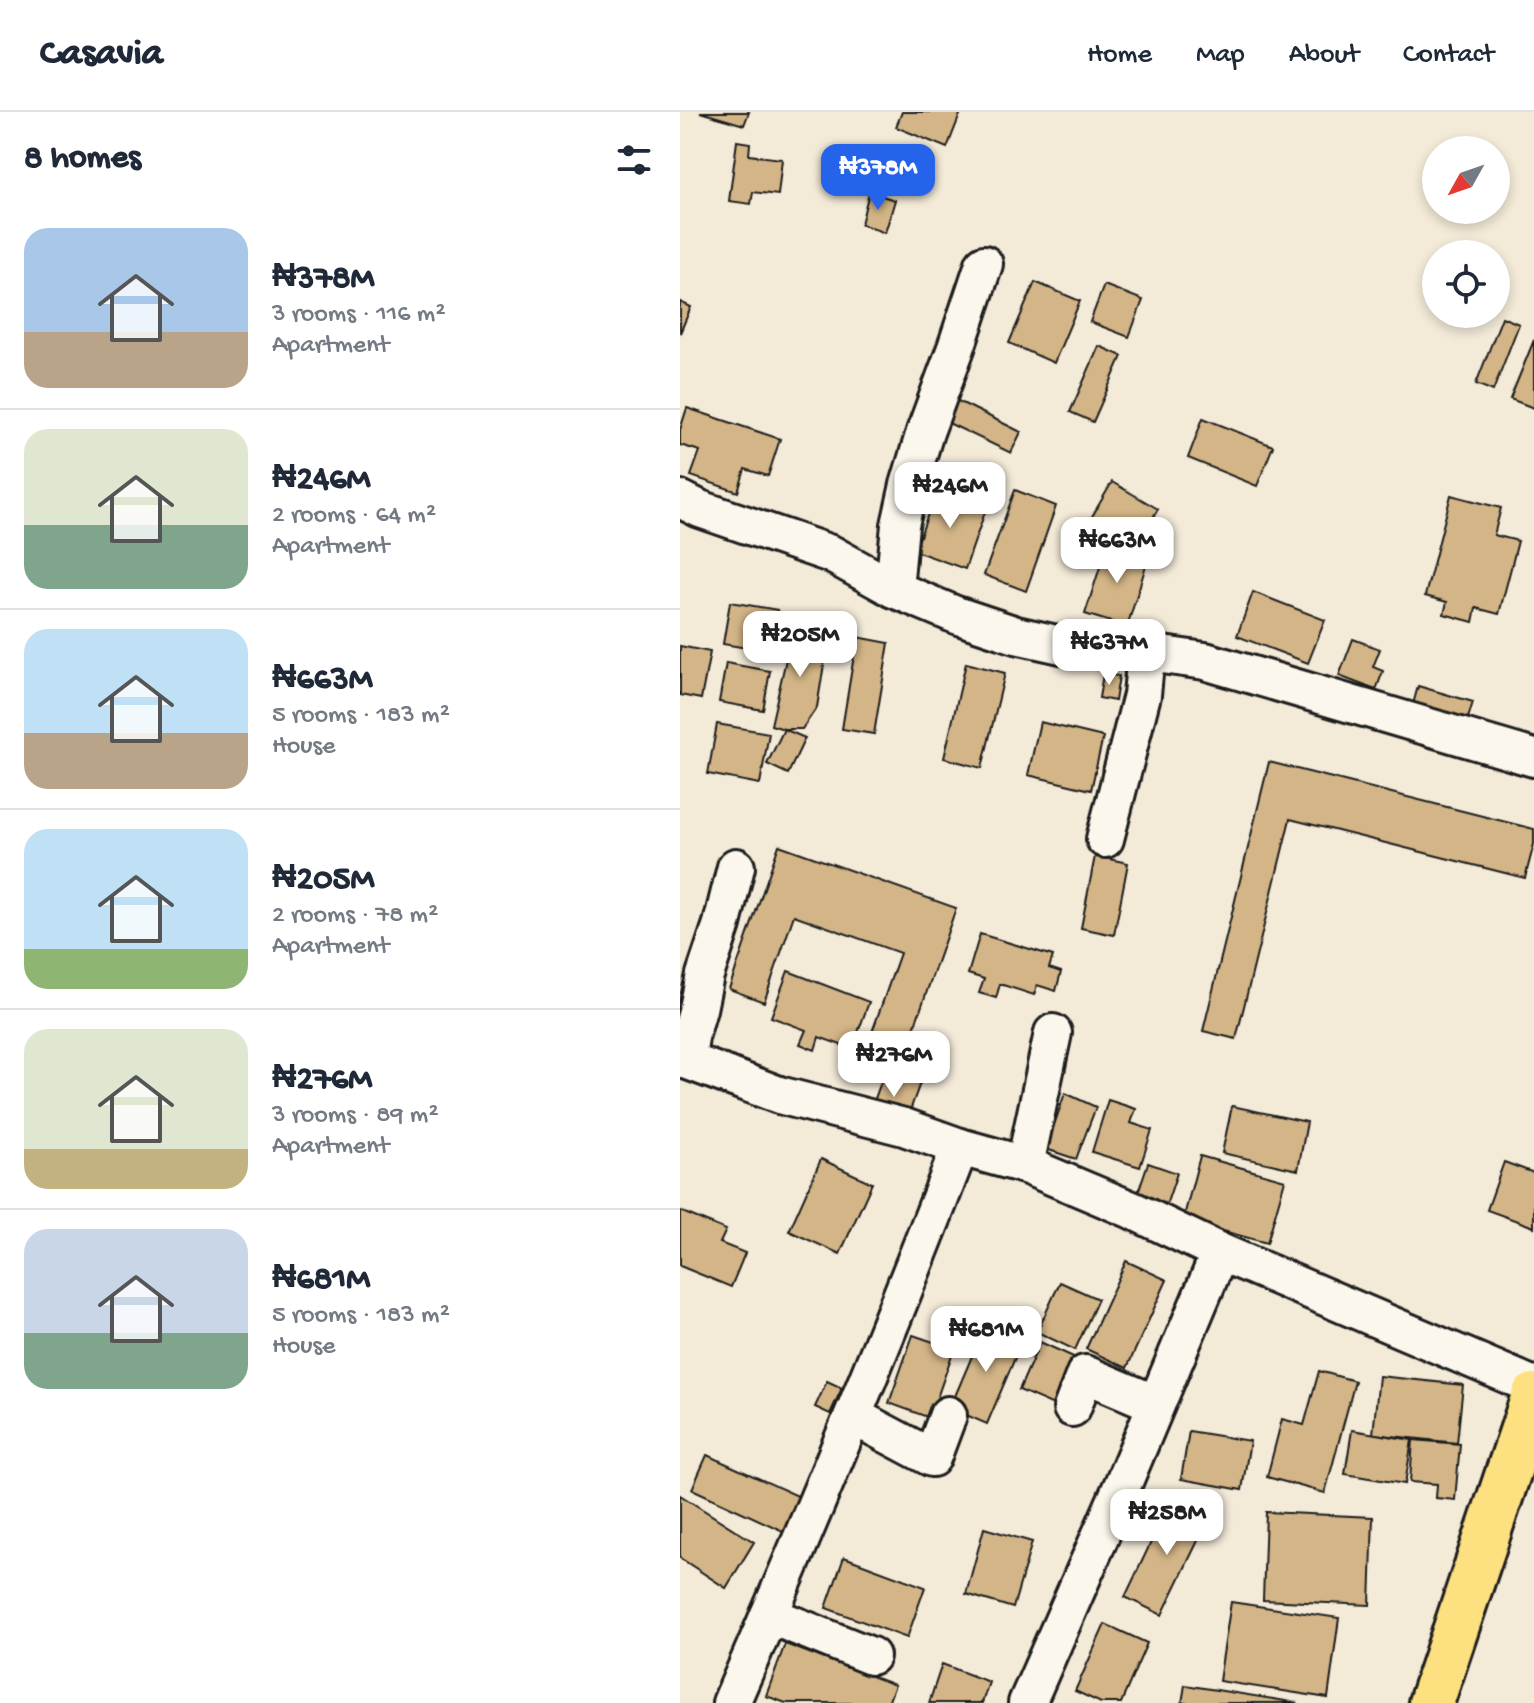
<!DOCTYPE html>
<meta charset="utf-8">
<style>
body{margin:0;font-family:"Gochi Hand",sans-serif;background:#f2f2f3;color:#1f2937;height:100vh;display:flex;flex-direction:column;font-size:30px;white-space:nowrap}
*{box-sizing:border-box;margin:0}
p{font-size:26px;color:#747a83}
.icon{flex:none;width:44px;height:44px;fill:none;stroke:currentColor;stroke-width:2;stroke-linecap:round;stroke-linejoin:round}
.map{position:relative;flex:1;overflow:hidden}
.sheet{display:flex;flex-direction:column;background:#fff;width:680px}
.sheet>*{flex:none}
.needle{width:52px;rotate:230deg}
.buttons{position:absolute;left:742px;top:24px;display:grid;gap:16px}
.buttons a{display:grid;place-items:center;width:88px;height:88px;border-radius:50%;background:#fff;box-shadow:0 4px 12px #0003;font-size:40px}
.price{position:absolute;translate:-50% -68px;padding:0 18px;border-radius:16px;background:#fff;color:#222;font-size:26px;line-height:52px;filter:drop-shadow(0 2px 4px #0008)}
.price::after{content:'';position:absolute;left:50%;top:48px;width:24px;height:18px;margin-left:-12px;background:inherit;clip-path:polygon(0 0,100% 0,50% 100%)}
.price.selected{background:#2563eb;color:#fff}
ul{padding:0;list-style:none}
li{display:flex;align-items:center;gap:24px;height:200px;padding:0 24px}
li+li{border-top:2px solid #e0e1e3}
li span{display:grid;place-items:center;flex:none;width:224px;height:160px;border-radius:24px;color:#555}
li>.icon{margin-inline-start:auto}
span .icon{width:96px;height:96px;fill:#fffc;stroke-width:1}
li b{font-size:34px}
h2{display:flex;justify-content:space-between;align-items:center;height:96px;padding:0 24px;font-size:34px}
header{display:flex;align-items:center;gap:48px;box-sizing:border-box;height:112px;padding:0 40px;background:#fff;border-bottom:2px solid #e0e1e3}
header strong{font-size:38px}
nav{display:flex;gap:44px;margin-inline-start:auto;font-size:28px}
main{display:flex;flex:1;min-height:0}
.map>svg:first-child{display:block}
</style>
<header>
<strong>Casavia</strong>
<nav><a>Home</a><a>Map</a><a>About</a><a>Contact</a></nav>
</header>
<main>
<section class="sheet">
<h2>8 homes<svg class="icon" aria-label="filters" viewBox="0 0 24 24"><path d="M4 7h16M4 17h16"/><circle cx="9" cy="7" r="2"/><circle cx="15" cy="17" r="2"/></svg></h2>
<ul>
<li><span style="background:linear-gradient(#a9c7e8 65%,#b9a48a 0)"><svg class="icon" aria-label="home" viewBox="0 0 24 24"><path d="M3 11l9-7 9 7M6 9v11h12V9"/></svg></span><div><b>₦378M</b><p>3 rooms · 116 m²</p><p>Apartment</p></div></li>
<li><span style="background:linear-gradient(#dfe7d0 60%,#7fa58c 0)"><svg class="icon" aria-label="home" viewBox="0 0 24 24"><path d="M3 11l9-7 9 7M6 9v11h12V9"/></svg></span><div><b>₦246M</b><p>2 rooms · 64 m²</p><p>Apartment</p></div></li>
<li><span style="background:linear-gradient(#bfe0f5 65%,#b9a48a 0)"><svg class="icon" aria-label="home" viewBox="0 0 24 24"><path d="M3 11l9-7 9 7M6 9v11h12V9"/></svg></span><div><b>₦663M</b><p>5 rooms · 183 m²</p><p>House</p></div></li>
<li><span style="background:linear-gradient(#bfe0f5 75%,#8fb573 0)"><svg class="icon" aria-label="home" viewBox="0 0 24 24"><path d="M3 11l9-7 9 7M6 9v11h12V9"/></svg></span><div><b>₦205M</b><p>2 rooms · 78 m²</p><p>Apartment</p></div></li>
<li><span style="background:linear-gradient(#dfe7d0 75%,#c2b280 0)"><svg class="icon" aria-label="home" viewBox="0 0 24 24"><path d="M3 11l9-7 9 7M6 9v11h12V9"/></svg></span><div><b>₦276M</b><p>3 rooms · 89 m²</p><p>Apartment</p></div></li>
<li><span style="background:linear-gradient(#c9d6e8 65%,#7fa58c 0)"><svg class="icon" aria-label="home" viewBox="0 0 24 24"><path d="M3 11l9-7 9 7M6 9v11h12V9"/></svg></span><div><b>₦681M</b><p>5 rooms · 183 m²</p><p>House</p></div></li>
</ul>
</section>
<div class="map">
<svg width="854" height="1591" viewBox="0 0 854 1591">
<rect width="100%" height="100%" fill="#f3ead8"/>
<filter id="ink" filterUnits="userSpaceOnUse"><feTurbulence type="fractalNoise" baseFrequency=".0125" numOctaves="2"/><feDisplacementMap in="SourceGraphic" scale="16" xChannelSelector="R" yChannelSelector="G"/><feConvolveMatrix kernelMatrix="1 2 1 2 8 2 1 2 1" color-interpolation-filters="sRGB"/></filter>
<g filter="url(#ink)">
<g fill="#d3b587" stroke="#1c1c1c" stroke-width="2">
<path d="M20,0H69L64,13Z"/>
<path d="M222,0H281L267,36L216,15Z"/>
<path d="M57,29L70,31L69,43L102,47L98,83L73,80L71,92L49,89Z"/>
<path d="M189,80L215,88L205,121L181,112Z"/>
<path d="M355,170L400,189L374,251L329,231Z"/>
<path d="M424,173L463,188L449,225L410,210Z"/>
<path d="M0,190L11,195L0,221Z"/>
<path d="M822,205L839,212L813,279L796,272Z"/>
<path d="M854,228V296L830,287Z"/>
<path d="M419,234L442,244L413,310L390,300Z"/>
<path d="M270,285L341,320L331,341L260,307Z"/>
<path d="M7,296L100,327L88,364L65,357L58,380L11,364L20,339L0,333V318Z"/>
<path d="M523,306L593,334L577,374L508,346Z"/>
<path d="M432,370L478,397L456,435L410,408Z"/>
<path d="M335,378L376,394L346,479L304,463Z"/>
<path d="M256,379L306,397L285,457L235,439Z"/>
<path d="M771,383L821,396L814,423L838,429L819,502L796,496L793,510L764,502L767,490L745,484Z"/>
<path d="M428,430L469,444L447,515L405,502Z"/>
<path d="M573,480L645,508L628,551L557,524Z"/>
<path d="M50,490L98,498L91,540L43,532Z"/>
<path d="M114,512L142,515L138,532L147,534L137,595L122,617H104L91,613Z"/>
<path d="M177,525L209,531L194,622L162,617Z"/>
<path d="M673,527L700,537L693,555L703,559L696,578L659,564Z"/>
<path d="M0,534L30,540L21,587L0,583Z"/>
<path d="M46,551L90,559L83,598L39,590Z"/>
<path d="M286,551L325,561L302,656L264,646Z"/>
<path d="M423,562L439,564L435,589L419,586Z"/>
<path d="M738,574L793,590L785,616L731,600Z"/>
<path d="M360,610L423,625L411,678L348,663Z"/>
<path d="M37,612L89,621L80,672L28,662Z"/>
<path d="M104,617L125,626L108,662L87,652Z"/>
<path d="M589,650L854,717V732L845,766L610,707L556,927L523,919Z"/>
<path d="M99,733L276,796L226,939L190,926L220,841L114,803L84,890L49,877Z"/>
<path d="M415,744L448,751L434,823L401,816Z"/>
<path d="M300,822L373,844L369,856L381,860L376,879L357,873L354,883L320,872L316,886L299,881L304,867L288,862Z"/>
<path d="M108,859L189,890L172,937L139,925L135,938L120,932L126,918L91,905Z"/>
<path d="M205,959L240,971L224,1015L189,1003Z"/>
<path d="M385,981L416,995L396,1047L366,1037Z"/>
<path d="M428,988L456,997L451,1011L472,1018L460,1055L412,1040Z"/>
<path d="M552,994L627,1010L618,1058L542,1041Z"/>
<path d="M520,1044L605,1068L587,1131L503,1108Z"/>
<path d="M141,1047L192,1071L160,1142L109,1119Z"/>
<path d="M824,1050L854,1061V1115L807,1098Z"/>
<path d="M468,1051L497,1061L481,1108L452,1098Z"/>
<path d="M0,1099L46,1118L40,1131L65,1141L51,1175L0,1154Z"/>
<path d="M446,1149L487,1168L447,1256L406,1237Z"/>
<path d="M380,1170L418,1187L395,1238L357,1220Z"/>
<path d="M306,1211L343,1227L307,1312L270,1296Z"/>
<path d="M233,1223L274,1237L250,1306L209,1291Z"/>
<path d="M360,1230L398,1247L378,1295L339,1278Z"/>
<path d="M639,1259L675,1269L645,1381L587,1365L602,1307L624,1313Z"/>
<path d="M699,1264L783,1273L777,1331L693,1322Z"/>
<path d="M147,1269L162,1276L150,1302L135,1295Z"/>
<path d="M672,1318L732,1328L725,1372L665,1362Z"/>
<path d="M509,1319L570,1329L562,1378L501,1367Z"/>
<path d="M733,1328L780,1332L775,1388L756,1386L757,1372L730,1370Z"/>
<path d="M27,1343L120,1385L105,1420L12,1377Z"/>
<path d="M0,1383L74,1430L46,1476L0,1446Z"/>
<path d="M491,1388L529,1406L482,1503L445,1485Z"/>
<path d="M586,1400L693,1405L690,1493L583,1488Z"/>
<path d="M304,1416L352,1430L333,1496L286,1482Z"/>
<path d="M164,1445L245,1475L227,1526L146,1496Z"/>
<path d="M551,1490L659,1506L648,1586L539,1569Z"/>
<path d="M425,1512L467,1531L441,1591H421L395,1579Z"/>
<path d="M105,1532L215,1573L208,1591H106L86,1584Z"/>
<path d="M262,1552L309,1570L302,1591H249Z"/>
<path d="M505,1573L618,1591H502Z"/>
</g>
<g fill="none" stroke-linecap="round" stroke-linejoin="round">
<g stroke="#1c1c1c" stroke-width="42">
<g id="minor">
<path d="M0,387L20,397L151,442L214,477L276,503L336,523L390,535L447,538L525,549L854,646"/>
<path d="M214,477L220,413L229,373L245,320L276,236L304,152"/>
<path d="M425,727L462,583L466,541"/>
<path d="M0,946L99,983L224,1015L280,1035L345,1053L452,1098L540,1140L854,1274"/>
<path d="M7,948L10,925L18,897L25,863L42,812L56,755"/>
<path d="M345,1053L373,921"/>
<path d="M392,1296L405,1262L476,1292"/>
<path d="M173,1304L252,1346L268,1303"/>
<path d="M89,1503L191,1544"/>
<path d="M51,1591C131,1407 208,1222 280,1035"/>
<path d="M347,1591L443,1372L540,1140"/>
</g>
</g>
<g stroke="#1c1c1c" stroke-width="50">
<path id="major" d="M751,1591L854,1284"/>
</g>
<use href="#minor" stroke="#fbf7ec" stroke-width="36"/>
<use href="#major" stroke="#fde080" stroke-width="44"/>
</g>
</g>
</svg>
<div class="buttons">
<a><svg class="needle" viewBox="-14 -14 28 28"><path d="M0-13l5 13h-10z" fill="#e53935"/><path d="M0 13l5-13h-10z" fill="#747a83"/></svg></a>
<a><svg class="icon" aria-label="locate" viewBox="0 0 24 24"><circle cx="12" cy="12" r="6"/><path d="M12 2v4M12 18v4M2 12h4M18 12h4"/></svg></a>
</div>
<b class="price selected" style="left:198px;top:100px">₦378M</b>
<b class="price" style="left:270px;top:418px">₦246M</b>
<b class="price" style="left:437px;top:473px">₦663M</b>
<b class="price" style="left:120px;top:567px">₦205M</b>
<b class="price" style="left:429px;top:575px">₦637M</b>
<b class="price" style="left:214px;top:987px">₦276M</b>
<b class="price" style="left:306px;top:1262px">₦681M</b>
<b class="price" style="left:487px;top:1445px">₦258M</b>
</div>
</main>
